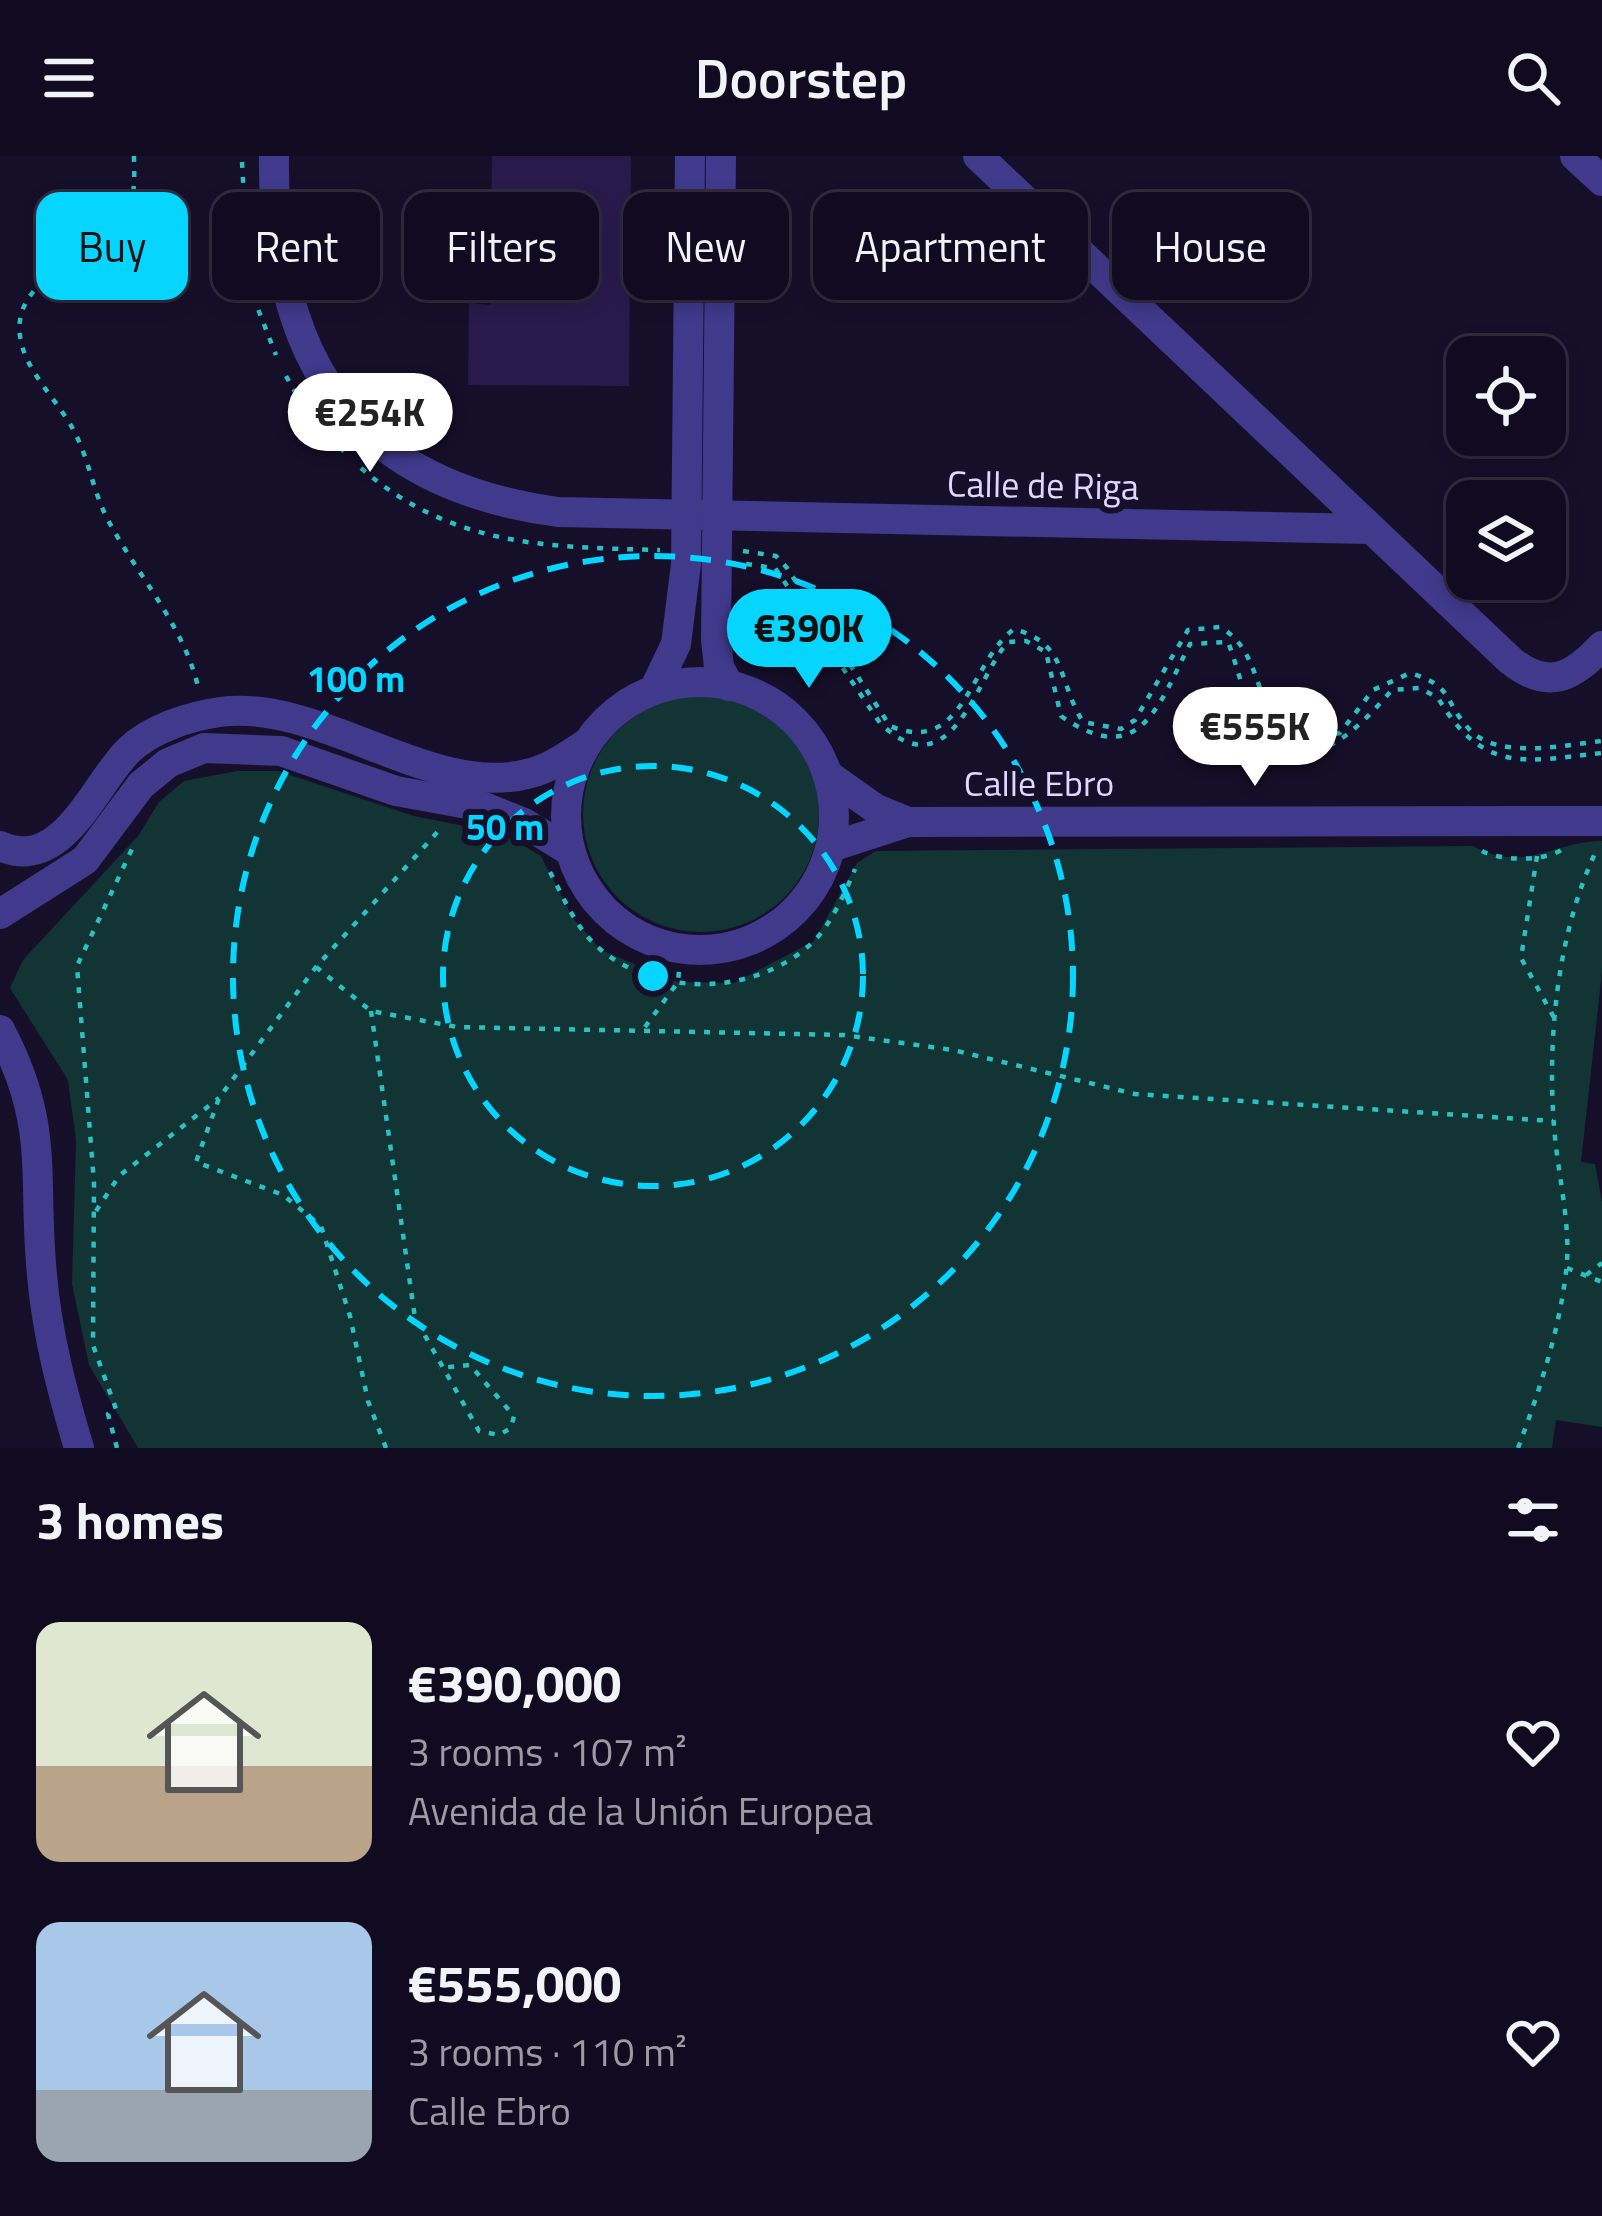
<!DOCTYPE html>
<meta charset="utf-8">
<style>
body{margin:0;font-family:"Titillium Web",sans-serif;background:#191429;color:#f1f3f6;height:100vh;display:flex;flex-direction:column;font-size:45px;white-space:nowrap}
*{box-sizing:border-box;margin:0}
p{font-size:39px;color:#9c9ba5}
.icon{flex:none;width:66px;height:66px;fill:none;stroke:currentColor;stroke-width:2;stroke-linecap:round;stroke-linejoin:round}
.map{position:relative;height:1292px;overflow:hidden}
.sheet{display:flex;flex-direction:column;background:#100b20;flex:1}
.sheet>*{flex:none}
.hud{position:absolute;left:36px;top:36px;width:1530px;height:108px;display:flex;gap:24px}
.buttons{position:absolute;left:1446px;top:180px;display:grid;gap:24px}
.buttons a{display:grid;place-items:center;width:120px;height:120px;border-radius:24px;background:#100b20;box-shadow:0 6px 18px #0003,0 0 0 3px #302b3e;font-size:60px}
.price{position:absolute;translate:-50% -102px;padding:0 27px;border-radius:42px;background:#fff;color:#222;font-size:39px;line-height:78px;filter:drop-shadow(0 3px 6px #0008)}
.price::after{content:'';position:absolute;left:50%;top:72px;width:36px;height:27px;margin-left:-18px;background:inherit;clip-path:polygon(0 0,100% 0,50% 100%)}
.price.active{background:#05d5ff;color:#111}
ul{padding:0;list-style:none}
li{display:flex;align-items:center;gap:36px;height:300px;padding:0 36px}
li span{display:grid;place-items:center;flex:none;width:336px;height:240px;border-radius:24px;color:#555}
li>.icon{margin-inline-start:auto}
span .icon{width:144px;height:144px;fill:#fffc;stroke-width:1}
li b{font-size:51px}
h2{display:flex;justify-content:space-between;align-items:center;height:144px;padding:0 36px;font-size:51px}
.pill{padding:0 42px;border-radius:24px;background:#100b20;box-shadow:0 6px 18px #0003,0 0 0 3px #302b3e;font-size:42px;line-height:108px}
.pill.active{background:#05d5ff;color:#111}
header{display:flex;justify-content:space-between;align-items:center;height:156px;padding:0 36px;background:#100b20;font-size:54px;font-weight:600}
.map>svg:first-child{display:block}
</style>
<header><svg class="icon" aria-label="menu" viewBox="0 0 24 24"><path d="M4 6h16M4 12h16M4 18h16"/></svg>Doorstep<svg class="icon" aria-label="search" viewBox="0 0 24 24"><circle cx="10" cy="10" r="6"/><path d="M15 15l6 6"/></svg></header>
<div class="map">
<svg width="1602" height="1292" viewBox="0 0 1602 1292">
<rect width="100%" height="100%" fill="#160f2a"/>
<g fill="#123435">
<circle cx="701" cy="658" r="118"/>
<path d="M237,615H278L414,660L504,678L541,700L573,762L601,794L678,826L734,827L814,785L857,707L876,695L1473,690C1524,718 1554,685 1602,685V815L1581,1006L1595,1008L1602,1046V1271L1556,1264L1552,1292H138L89,1209L72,1128L76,984L68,924L10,832L23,804L138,680L159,646L184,625Z"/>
</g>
<path fill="#281b4c" d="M492,0H631L629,230L468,229L469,147L490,149Z"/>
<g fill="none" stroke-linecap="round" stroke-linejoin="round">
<g stroke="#2bc0c1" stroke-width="4.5" stroke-dasharray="6 9" stroke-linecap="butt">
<path d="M134,0C134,12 135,25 133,37C122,96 29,107 20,164C14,207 58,242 75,277C89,304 93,335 107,362C136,418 184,469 198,531"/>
<path d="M242,6L249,130L276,199"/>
<path d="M286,220L307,257L348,300"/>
<path d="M361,312C452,391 546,391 660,394"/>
<path d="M743,395L776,400L787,412L890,570C964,601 969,507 1014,473C1068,488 1057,524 1083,566L1121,573L1135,564L1188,474L1220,471C1278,504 1239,593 1340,577L1373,534L1410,517C1455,530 1443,546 1470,574C1499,604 1565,589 1602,585"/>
<path d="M746,408L775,412L880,567C952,637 977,519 1008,486L1026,485L1046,496L1061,560C1140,615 1158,550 1190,488L1228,486C1238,511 1246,553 1263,573C1311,627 1360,570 1392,534L1420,532L1438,542C1483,617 1522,606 1602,597"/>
<path d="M1482,695C1501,705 1544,706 1563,693"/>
<path d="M1537,700L1521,802L1557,867"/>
<path d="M550,716C565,744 576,773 600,793C659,843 759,839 814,785C831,768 846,735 855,713"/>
<path d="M316,811L371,855L457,871L844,879L953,894L1135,938L1553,965"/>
<path d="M371,855L415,1162L479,1275L499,1279L511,1272L514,1260L470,1209L439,1212"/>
<path d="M645,871L678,826L681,792"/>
<path d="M96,1055L119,1020L219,942"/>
<path d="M1567,1112L1602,1126"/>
<path d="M1586,1119L1602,1107"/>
<path d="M117,1292L108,1258L116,1253L93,1189L94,1027L77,810L132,693"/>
<path d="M386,1292L368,1245L350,1160L321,1070L283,1039L196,1006L219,942L316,811L442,671"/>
<path d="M1518,1292C1539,1236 1559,1176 1566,1116C1572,1070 1557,1016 1554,970C1547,879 1558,775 1597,693"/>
</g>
<g stroke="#41398b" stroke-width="30">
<path d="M274,0C271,200 350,328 558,356L1369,373"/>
<path d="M978,0L1511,505C1548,534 1572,522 1602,490"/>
<path d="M1575,0L1602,25"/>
<circle cx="700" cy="660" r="134"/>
<path d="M828,619L876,653L908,666"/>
<path d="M0,690C62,718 94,629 128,595C150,573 190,560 220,556C322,542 432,645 531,617C551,612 570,598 587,587"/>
<path d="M831,691L908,666L1602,665"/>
<path d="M0,758L85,704L141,629L168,607L204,592L281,595L396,635L484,651L524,667L570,695"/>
<path d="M0,874C51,971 32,1018 42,1119C47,1178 62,1235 79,1292"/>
</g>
<g stroke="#41398b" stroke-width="30">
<path d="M721,0L716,484L719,511L729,530"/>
<path d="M654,534L676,488L686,408L690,0"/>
</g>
</g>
<g fill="none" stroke="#05d5ff" stroke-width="6" stroke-dasharray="21 15">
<circle cx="653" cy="820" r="210"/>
<circle cx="653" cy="820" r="420"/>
</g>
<g text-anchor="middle" stroke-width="12" stroke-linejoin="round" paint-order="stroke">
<g font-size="36" fill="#e0d9ff" stroke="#160f2a">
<text transform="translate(1043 329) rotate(1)" y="13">Calle de Riga</text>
<text x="1039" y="640">Calle Ebro</text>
</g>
</g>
<circle cx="653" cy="820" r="18" fill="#05d5ff" stroke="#160f2a" stroke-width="6"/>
<g font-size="36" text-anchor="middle" font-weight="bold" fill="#05d5ff" stroke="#160f2a" stroke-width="12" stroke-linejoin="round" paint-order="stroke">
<text x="356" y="536">100 m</text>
<text x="505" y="684">50 m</text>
</g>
</svg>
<div class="buttons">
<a><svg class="icon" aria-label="locate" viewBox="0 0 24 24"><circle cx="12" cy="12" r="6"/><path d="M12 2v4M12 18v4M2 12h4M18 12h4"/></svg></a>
<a><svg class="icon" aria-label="layers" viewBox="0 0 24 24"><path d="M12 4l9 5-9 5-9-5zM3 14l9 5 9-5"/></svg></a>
</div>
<b class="price" style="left:370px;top:319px">€254K</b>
<b class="price active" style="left:809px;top:535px">€390K</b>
<b class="price" style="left:1255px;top:633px">€555K</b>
<div class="hud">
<a class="pill active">Buy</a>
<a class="pill">Rent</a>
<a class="pill">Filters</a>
<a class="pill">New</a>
<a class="pill">Apartment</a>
<a class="pill">House</a>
</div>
</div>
<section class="sheet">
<h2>3 homes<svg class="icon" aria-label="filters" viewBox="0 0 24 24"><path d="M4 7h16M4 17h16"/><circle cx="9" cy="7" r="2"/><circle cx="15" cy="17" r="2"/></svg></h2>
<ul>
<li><span style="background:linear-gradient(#dfe7d0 60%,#b9a48a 0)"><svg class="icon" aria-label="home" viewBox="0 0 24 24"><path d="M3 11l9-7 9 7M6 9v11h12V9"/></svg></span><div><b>€390,000</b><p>3 rooms · 107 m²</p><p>Avenida de la Unión Europea</p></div><svg class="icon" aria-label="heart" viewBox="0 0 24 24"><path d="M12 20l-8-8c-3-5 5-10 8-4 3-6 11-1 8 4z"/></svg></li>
<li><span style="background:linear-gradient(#a9c7e8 70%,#9aa5b1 0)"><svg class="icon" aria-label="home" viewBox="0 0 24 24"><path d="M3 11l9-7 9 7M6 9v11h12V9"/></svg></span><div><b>€555,000</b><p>3 rooms · 110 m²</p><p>Calle Ebro</p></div><svg class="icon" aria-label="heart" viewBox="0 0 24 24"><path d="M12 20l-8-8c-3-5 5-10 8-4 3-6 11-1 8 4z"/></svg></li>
</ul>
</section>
